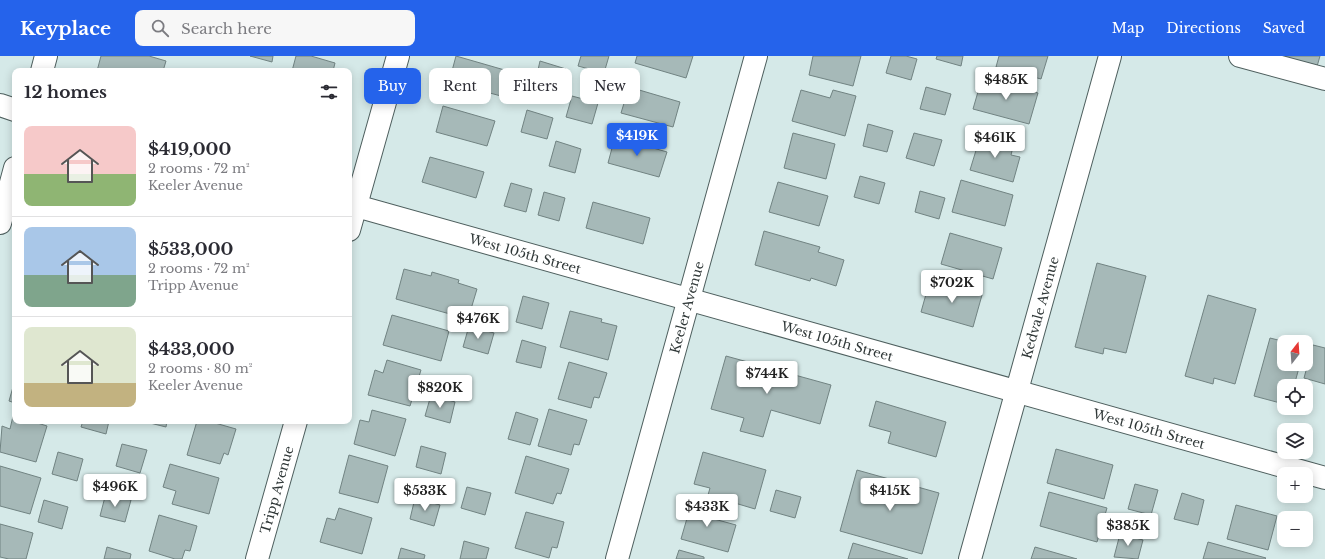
<!DOCTYPE html>
<meta charset="utf-8">
<style>
body{margin:0;font-family:"Libre Baskerville",serif;background:#f7f7f7;color:#2b2b33;height:100vh;display:flex;flex-direction:column;font-size:15px;white-space:nowrap}
*{box-sizing:border-box;margin:0}
p{font-size:13px;color:#7c7c81}
.icon{flex:none;width:22px;height:22px;fill:none;stroke:currentColor;stroke-width:2;stroke-linecap:round;stroke-linejoin:round}
.map{position:relative;flex:1;overflow:hidden}
.sheet{position:absolute;left:12px;top:12px;width:340px;height:356px;display:flex;flex-direction:column;background:#fff;border-radius:8px;box-shadow:0 2px 10px #0003}
.sheet>*{flex:none}
.hud{position:absolute;left:364px;top:12px;width:380px;height:36px;display:flex;gap:8px}
.needle{width:26px;rotate:17deg}
.buttons{position:absolute;left:1277px;top:279px;display:grid;gap:8px}
.buttons a{display:grid;place-items:center;width:36px;height:36px;border-radius:8px;background:#fff;box-shadow:0 2px 10px #0003;font-size:20px}
.price{position:absolute;translate:-50% -34px;padding:0 9px;border-radius:4px;background:#fff;color:#222;font-size:13px;line-height:26px;filter:drop-shadow(0 1px 2px #0008)}
.price::after{content:'';position:absolute;left:50%;top:24px;width:12px;height:9px;margin-left:-6px;background:inherit;clip-path:polygon(0 0,100% 0,50% 100%)}
.price.active{background:#2563eb;color:#fff}
ul{padding:0;list-style:none}
li{display:flex;align-items:center;gap:12px;height:100px;padding:0 12px}
li+li{border-top:1px solid #e1e1e2}
li span{display:grid;place-items:center;flex:none;width:112px;height:80px;border-radius:8px;color:#555}
li>.icon{margin-inline-start:auto}
span .icon{width:48px;height:48px;fill:#fffc;stroke-width:1}
li b{font-size:17px}
h2{display:flex;justify-content:space-between;align-items:center;height:48px;padding:0 12px;font-size:17px}
.pill{padding:0 14px;border-radius:8px;background:#fff;box-shadow:0 2px 10px #0003;font-size:14px;line-height:36px}
.pill.active{background:#2563eb;color:#fff}
header{display:flex;align-items:center;gap:24px;box-sizing:border-box;height:56px;padding:0 20px;background:#2563eb;color:#fff}
header strong{font-size:19px}
nav{display:flex;gap:22px;margin-inline-start:auto;font-size:14px}
.search{width:280px;height:36px;background:#f7f7f7;display:flex;align-items:center;gap:10px;box-sizing:border-box;padding:0 14px;border-radius:8px;color:#7c7c81;font-size:15px}
.map>svg:first-child{display:block}
</style>
<header>
<strong>Keyplace</strong>
<div class="search"><svg class="icon" aria-label="search" viewBox="0 0 24 24"><circle cx="10" cy="10" r="6"/><path d="M15 15l6 6"/></svg>Search here</div>
<nav><a>Map</a><a>Directions</a><a>Saved</a></nav>
</header>
<div class="map">
<svg width="1325" height="503" viewBox="0 0 1325 503">
<rect width="100%" height="100%" fill="#d5e9e8"/>
<g fill="#a6b9b8" stroke="#718382">
<path d="M101,0H149L166,5L163,15H97Z"/>
<path d="M250,0H273L272,6Z"/>
<path d="M296,0H311L335,7L333,15H292Z"/>
<path d="M456,0L508,15L501,40L449,26Z"/>
<path d="M581,0H609L604,17L578,10Z"/>
<path d="M637,0H693L686,22L635,7Z"/>
<path d="M813,0H861L853,30L809,19Z"/>
<path d="M891,0H906L917,3L911,24L886,17Z"/>
<path d="M937,0H963L961,10L936,3Z"/>
<path d="M999,0H1048L1041,23L996,11Z"/>
<path d="M1270,0H1320L1316,14Z"/>
<path d="M540,5L566,13L560,34L535,27Z"/>
<path d="M982,22L1038,37L1029,68L973,53Z"/>
<path d="M629,31L680,46L673,71L621,57Z"/>
<path d="M926,31L951,38L945,59L920,53Z"/>
<path d="M801,34L830,42L833,34L856,40L845,80L792,65Z"/>
<path d="M572,40L598,47L592,68L566,61Z"/>
<path d="M443,50L495,65L487,90L436,76Z"/>
<path d="M527,54L553,62L547,83L521,76Z"/>
<path d="M868,68L893,75L887,96L863,90Z"/>
<path d="M793,77L835,88L826,123L784,112Z"/>
<path d="M914,77L942,84L934,110L906,102Z"/>
<path d="M981,78L1014,87L1011,99L1020,101L1013,126L970,114Z"/>
<path d="M615,81L667,96L659,121L608,107Z"/>
<path d="M556,85L581,93L575,117L549,110Z"/>
<path d="M430,101L484,116L476,142L422,126Z"/>
<path d="M860,120L885,127L879,148L854,141Z"/>
<path d="M961,124L1013,139L1005,170L952,156Z"/>
<path d="M778,126L828,140L819,170L769,156Z"/>
<path d="M511,127L532,133L526,156L504,150Z"/>
<path d="M920,135L945,142L939,163L915,156Z"/>
<path d="M544,136L565,142L559,165L538,159Z"/>
<path d="M593,146L650,162L643,188L586,172Z"/>
<path d="M764,175L820,191L818,196L844,204L836,230L811,222L810,225L755,209Z"/>
<path d="M950,177L1002,192L993,223L941,208Z"/>
<path d="M1097,207L1146,220L1126,297L1104,292L1103,298L1075,291Z"/>
<path d="M404,213L431,220L432,216L459,224L458,227L477,233L468,263L396,243Z"/>
<path d="M930,224L982,239L973,271L921,256Z"/>
<path d="M1208,239L1256,253L1235,328L1214,322L1213,328L1185,320Z"/>
<path d="M523,240L549,247L542,273L516,266Z"/>
<path d="M570,255L602,263L601,266L617,270L608,304L560,291Z"/>
<path d="M392,259L449,275L441,305L383,289Z"/>
<path d="M469,270L494,277L488,298L463,291Z"/>
<path d="M1270,282L1286,286H1284V308H1300L1294,330H1284V348L1254,340Z"/>
<path d="M522,284L546,291L541,312L516,306Z"/>
<path d="M1313,289L1325,292V328L1304,322Z"/>
<path d="M726,300L831,329L820,368L771,354L763,381L740,375L744,362L711,353Z"/>
<path d="M387,304L421,314L410,350L368,339L375,314L383,317Z"/>
<path d="M569,306L607,317L599,342L594,341L591,352L558,343Z"/>
<path d="M15,324V347L9,345Z"/>
<path d="M431,339L455,346L450,367L425,360Z"/>
<path d="M876,345L946,366L936,401L888,387L891,376L869,370Z"/>
<path d="M549,353L587,364L579,389L574,388L571,399L538,390Z"/>
<path d="M372,354L406,363L395,400L354,388L360,364L369,366Z"/>
<path d="M516,356L538,363L530,389L508,383Z"/>
<path d="M13,360H15V365H31L47,370L36,406L0,396L2,370L10,373Z"/>
<path d="M83,365H109L106,378L81,371Z"/>
<path d="M142,365H167L166,371Z"/>
<path d="M197,365H208L236,373L228,399L224,397L220,408L187,399Z"/>
<path d="M122,388L147,394L140,417L116,410Z"/>
<path d="M421,390L446,397L441,418L416,411Z"/>
<path d="M1056,393L1113,409L1104,443L1047,427Z"/>
<path d="M58,396L83,403L77,425L52,418Z"/>
<path d="M703,396L766,414L755,453L708,439L710,432L694,428Z"/>
<path d="M349,399L388,410L378,447L339,437Z"/>
<path d="M526,400L569,413L561,438L557,437L553,448L515,437Z"/>
<path d="M170,408L219,422L209,458L172,448L176,435L163,431Z"/>
<path d="M0,410L41,422L30,458L0,450Z"/>
<path d="M857,414L939,437L922,498L840,475Z"/>
<path d="M1135,428L1158,434L1151,459L1128,453Z"/>
<path d="M467,431L491,437L485,459L461,452Z"/>
<path d="M776,434L801,441L795,462L770,455Z"/>
<path d="M1049,436L1107,452L1097,486L1040,470Z"/>
<path d="M106,437L131,444L125,466L100,460Z"/>
<path d="M1182,437L1204,444L1198,469L1174,463Z"/>
<path d="M415,442L440,449L434,470L410,463Z"/>
<path d="M44,444L68,451L62,473L38,466Z"/>
<path d="M692,445L717,451L714,463L736,469L728,496L681,483Z"/>
<path d="M1236,449L1277,460L1268,494L1227,483Z"/>
<path d="M339,452L372,462L362,498L320,486L327,462L335,464Z"/>
<path d="M526,456L564,466L557,492L552,491L549,502L515,492Z"/>
<path d="M159,459L197,470L190,495L185,494L182,503H175L149,495Z"/>
<path d="M0,468L33,477L26,503H9L0,501Z"/>
<path d="M1120,478L1143,484L1138,503L1114,501Z"/>
<path d="M464,485L489,492L486,503H460Z"/>
<path d="M1208,486L1266,502L1265,503H1203Z"/>
<path d="M853,487L908,503H848Z"/>
<path d="M107,491L131,498L130,503H104Z"/>
<path d="M1035,491L1077,503H1031Z"/>
<path d="M401,492L425,499L424,503H398Z"/>
<path d="M679,494L704,501V503H676Z"/>
</g>
<g fill="none" stroke-linecap="round" stroke-linejoin="round">
<g stroke="#4e5f5e" stroke-width="24">
<g id="minor">
<path d="M1240,0L1325,23"/>
<path d="M42,15L46,0"/>
<path d="M0,49L15,54"/>
<path id="s1" d="M349,148L1325,422"/>
<path d="M0,167L15,112"/>
<path d="M349,174L398,0"/>
<path id="s2" d="M257,503L296,365"/>
<path id="s3" d="M617,503L756,0"/>
<path id="s4" d="M970,503L1110,0"/>
</g>
</g>
<use href="#minor" stroke="#fff" stroke-width="22"/>
</g>
<g text-anchor="middle" stroke-width="3" stroke-linejoin="round" paint-order="stroke">
<g font-size="13" fill="#303838" stroke="#e2f6f5">
<text dy="5" stroke="none"><textPath href="#s1" startOffset="183">West 105th Street</textPath></text>
<text dy="5" stroke="none"><textPath href="#s3" startOffset="261">Keeler Avenue</textPath></text>
<text dy="5" stroke="none"><textPath href="#s4" startOffset="261">Kedvale Avenue</textPath></text>
<text dy="5" stroke="none"><textPath href="#s1" startOffset="507">West 105th Street</textPath></text>
<text dy="5" stroke="none"><textPath href="#s1" startOffset="831">West 105th Street</textPath></text>
<text dy="5" stroke="none"><textPath href="#s2" startOffset="72">Tripp Avenue</textPath></text>
</g>
</g>
</svg>
<div class="buttons">
<a><svg class="needle" viewBox="-14 -14 28 28"><path d="M0-13l5 13h-10z" fill="#e53935"/><path d="M0 13l5-13h-10z" fill="#7c7c81"/></svg></a>
<a><svg class="icon" aria-label="locate" viewBox="0 0 24 24"><circle cx="12" cy="12" r="6"/><path d="M12 2v4M12 18v4M2 12h4M18 12h4"/></svg></a>
<a><svg class="icon" aria-label="layers" viewBox="0 0 24 24"><path d="M12 4l9 5-9 5-9-5zM3 14l9 5 9-5"/></svg></a>
<a>+</a>
<a>−</a>
</div>
<b class="price" style="left:1006px;top:45px">$485K</b>
<b class="price active" style="left:637px;top:101px">$419K</b>
<b class="price" style="left:995px;top:103px">$461K</b>
<b class="price" style="left:952px;top:248px">$702K</b>
<b class="price" style="left:478px;top:284px">$476K</b>
<b class="price" style="left:767px;top:339px">$744K</b>
<b class="price" style="left:440px;top:353px">$820K</b>
<b class="price" style="left:115px;top:452px">$496K</b>
<b class="price" style="left:425px;top:456px">$533K</b>
<b class="price" style="left:890px;top:456px">$415K</b>
<b class="price" style="left:707px;top:472px">$433K</b>
<b class="price" style="left:1128px;top:491px">$385K</b>
<div class="hud">
<a class="pill active">Buy</a>
<a class="pill">Rent</a>
<a class="pill">Filters</a>
<a class="pill">New</a>
</div>
<section class="sheet">
<h2>12 homes<svg class="icon" aria-label="filters" viewBox="0 0 24 24"><path d="M4 7h16M4 17h16"/><circle cx="9" cy="7" r="2"/><circle cx="15" cy="17" r="2"/></svg></h2>
<ul>
<li><span style="background:linear-gradient(#f6c9c9 60%,#8fb573 0)"><svg class="icon" aria-label="home" viewBox="0 0 24 24"><path d="M3 11l9-7 9 7M6 9v11h12V9"/></svg></span><div><b>$419,000</b><p>2 rooms · 72 m²</p><p>Keeler Avenue</p></div></li>
<li><span style="background:linear-gradient(#a9c7e8 60%,#7fa58c 0)"><svg class="icon" aria-label="home" viewBox="0 0 24 24"><path d="M3 11l9-7 9 7M6 9v11h12V9"/></svg></span><div><b>$533,000</b><p>2 rooms · 72 m²</p><p>Tripp Avenue</p></div></li>
<li><span style="background:linear-gradient(#dfe7d0 70%,#c2b280 0)"><svg class="icon" aria-label="home" viewBox="0 0 24 24"><path d="M3 11l9-7 9 7M6 9v11h12V9"/></svg></span><div><b>$433,000</b><p>2 rooms · 80 m²</p><p>Keeler Avenue</p></div></li>
</ul>
</section>
</div>
